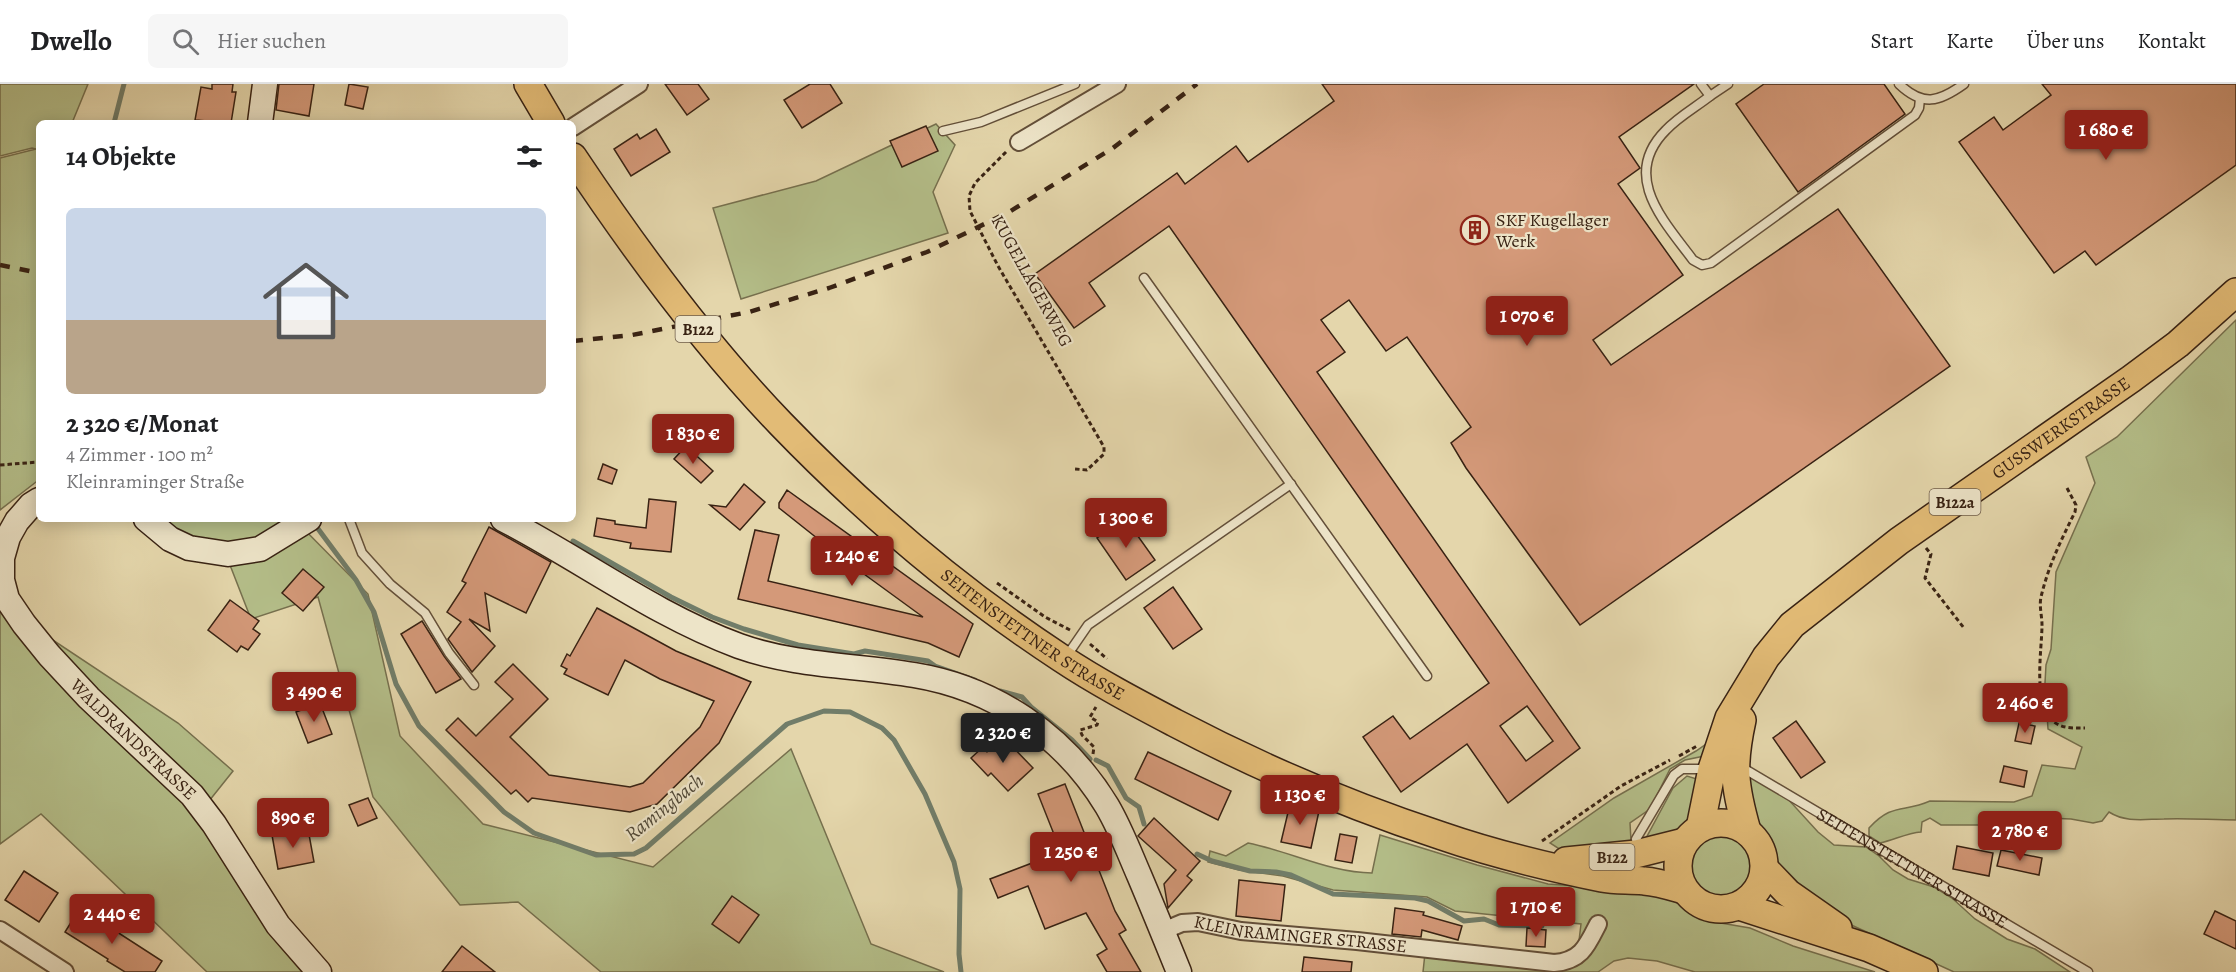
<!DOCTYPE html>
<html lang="de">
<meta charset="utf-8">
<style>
body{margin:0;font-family:Alegreya,serif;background:#f6f6f6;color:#202124;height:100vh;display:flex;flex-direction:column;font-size:22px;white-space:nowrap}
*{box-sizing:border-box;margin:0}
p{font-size:20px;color:#757577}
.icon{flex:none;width:33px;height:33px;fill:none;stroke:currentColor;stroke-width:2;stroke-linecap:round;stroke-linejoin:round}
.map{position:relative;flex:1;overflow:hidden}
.drawer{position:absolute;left:36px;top:36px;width:540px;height:402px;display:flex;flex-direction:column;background:#fff;border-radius:9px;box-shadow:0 3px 15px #0003}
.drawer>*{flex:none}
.price{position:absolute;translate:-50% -51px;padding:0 14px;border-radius:6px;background:#8f2418;color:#fff;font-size:20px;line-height:39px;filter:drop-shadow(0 2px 3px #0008)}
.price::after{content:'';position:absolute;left:50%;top:36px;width:18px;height:14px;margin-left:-9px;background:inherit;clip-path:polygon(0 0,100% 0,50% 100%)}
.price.current{background:#222;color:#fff}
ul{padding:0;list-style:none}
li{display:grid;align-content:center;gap:12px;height:318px;padding:0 30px}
li span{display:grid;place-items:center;height:186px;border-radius:9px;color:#555}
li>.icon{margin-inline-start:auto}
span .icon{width:108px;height:108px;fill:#fffc;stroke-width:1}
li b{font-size:26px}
h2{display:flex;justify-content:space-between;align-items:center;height:72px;padding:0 30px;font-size:26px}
header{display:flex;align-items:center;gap:36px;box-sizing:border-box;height:84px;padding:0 30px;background:#fff;border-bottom:2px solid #e0e0e0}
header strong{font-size:28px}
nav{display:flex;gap:33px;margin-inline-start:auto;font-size:21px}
.search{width:420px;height:54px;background:#f6f6f6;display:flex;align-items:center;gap:15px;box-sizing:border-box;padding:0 21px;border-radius:9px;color:#757577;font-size:22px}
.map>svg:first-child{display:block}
</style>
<header>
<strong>Dwello</strong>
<div class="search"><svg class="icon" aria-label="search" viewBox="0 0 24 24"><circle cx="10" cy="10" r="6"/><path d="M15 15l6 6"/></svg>Hier suchen</div>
<nav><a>Start</a><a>Karte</a><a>Über uns</a><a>Kontakt</a></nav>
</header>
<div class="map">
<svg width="2236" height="888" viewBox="0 0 2236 888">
<rect width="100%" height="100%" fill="#e4d6ab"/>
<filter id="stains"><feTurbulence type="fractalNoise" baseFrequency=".00333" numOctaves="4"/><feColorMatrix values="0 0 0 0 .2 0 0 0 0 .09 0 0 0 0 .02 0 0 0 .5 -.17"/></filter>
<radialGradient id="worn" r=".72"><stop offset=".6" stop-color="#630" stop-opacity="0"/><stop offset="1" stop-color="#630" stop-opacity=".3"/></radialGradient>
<g fill="#b4be89" stroke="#76704e" stroke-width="1.5">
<path d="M0,0H88L72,39H39V399L36,398L0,426V74L36,65L32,64L0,72Z"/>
<path d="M936,40L955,61L933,108L948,149L741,215L713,124L816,97Z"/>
<path d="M2236,236V736C2212,736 2188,734 2164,735C2145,735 2126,739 2109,728L2102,737L2093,739L2071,735L2047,734L2029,741H1941L1930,734L1922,738L1921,748C1907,749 1894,756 1880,759L1869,752V744C1893,718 1903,729 1930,717L2014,718L2032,712L2042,681L2075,685L2082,663L2048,645L2045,599L2046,581L2051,565L2056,488L2095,399L2086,373L2117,353Z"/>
<path d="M152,435H294L368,510L400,652L483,740L653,783L791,665L871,860L944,888H601L518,818L460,821L373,713L318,513L251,535L221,458L170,450Z"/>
<path d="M0,521L178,639L233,687L197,732L318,888H207L41,730L0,760Z"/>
<path d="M1712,656L1709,671L1685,676L1670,685L1650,725L1630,739L1631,757L1646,754L1673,704L1687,692L1700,696L1691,737L1680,748L1654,760L1564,768L1550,759L1614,714L1696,667Z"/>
<path d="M1749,692L1787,714L1818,748L1834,761L1866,763L1879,772L1893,786L1908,795L1934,803L1952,814L1975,835L2007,855L2035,865L2070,888H1954L1836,834L1779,786L1771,762L1752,730Z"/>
<path d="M1380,751L1477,781L1548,800L1653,807L1673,815L1691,828L1709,837L1750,844L1793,862L1875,888H1695L1657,877L1628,874L1614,877L1598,888H1423L1426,860L1552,873L1578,865L1581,840L1455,827L1427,813L1333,806L1283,792L1239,786L1208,778L1210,767L1226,772L1248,759C1289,767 1331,789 1372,789Z"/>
<circle cx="1721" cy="782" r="31"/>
</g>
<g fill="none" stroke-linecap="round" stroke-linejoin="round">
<g stroke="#717d69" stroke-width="5">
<path d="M114,39L124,0"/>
<path d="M313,438L356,496L374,528L396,600L419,642L504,728L534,749L596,771L634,770L646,764L787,640L824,627L850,628L882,644L894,656L925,710L954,778L960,805L959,870L961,888"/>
<path d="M573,457L671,513L712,533L744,545L798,561L854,570L865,567L928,577L935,582L975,596"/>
<path d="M1000,607L1022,613L1031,623L1072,656L1090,675"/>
<path d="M1096,676L1108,682L1126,714L1139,723L1144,740"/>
<path d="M1197,770L1212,777L1250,787L1276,788L1291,791L1333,810L1415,814L1428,817L1464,837L1484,835L1499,841L1542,842"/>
</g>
</g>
<g fill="#d49979" stroke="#382213" stroke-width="1.5" fill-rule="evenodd">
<path d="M212,0H233L232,8H236L231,39L195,36L201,3L212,5Z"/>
<path d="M279,0H314L309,32L276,26Z"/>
<path d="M349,0L368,3L363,25L345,21Z"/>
<path d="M665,0H698L709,15L687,31Z"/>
<path d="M810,0H830L842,19L802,44L784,16Z"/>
<path d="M1322,0H1694L1619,53L1640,84L1618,100L1683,191L1593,256L1611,281L1838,125L1950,282L1580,541L1466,384L1451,359L1471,343L1407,253L1386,267L1349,216L1321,236L1345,268L1317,288L1580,664L1508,719L1467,660L1401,708L1363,653L1393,632L1410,655L1489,599L1169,142L1089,199L1105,222L1074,244L1035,190L1177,89L1185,100L1236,62L1248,78L1334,17ZM1527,622L1553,657L1526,677L1500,642Z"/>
<path d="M1764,0H1884L1905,30L1798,108L1736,20Z"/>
<path d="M2042,0H2236V81L2096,181L2085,167L2054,189L1959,58L1994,33L2003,46L2051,11Z"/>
<path d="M926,42L938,67L902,83L890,57Z"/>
<path d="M656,45L670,68L631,92L614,65L637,50L640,55Z"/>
<path d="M686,362L713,387L701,399L674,375Z"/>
<path d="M603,380L617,386L612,400L598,395Z"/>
<path d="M744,400L765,418L740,446L710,421L726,423Z"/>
<path d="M787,406L973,540L959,573L928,559L738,515L755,446L779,451L768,497L923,533L842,474L779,424V419Z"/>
<path d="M649,415L676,418L671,468L630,464L631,459L594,452L597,434L615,437V440L646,444Z"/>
<path d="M1125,434L1155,476L1126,496L1097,454Z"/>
<path d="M489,443L551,478L526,529L485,509L490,547L469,535L495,562L472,588L448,555L461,538L447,528L466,499L462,497Z"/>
<path d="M303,485L324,503L303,527L282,509Z"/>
<path d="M1173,503L1202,545L1173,565L1144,524Z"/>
<path d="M230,516L259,537L253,545L260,550L248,566L241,562L237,568L208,546Z"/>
<path d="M597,524L676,567L751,598L719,659L657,720L630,728L532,714L528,718L516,706L511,710L446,646L458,634L476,652L513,615L495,598L513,580L548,615L510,653L549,691L630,703L643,699L700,643L714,617L660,595L625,576L608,611L564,590L567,585L561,582L567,570L570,572Z"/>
<path d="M422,537L444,572L461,595L436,609L401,550Z"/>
<path d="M320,619L332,650L308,659L296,628Z"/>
<path d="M1796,637L1825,678L1801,694L1773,654Z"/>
<path d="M2019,639L2035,642L2031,660L2015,657Z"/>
<path d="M1003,653L1033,684L1008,707L991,689L988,692L971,674L983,663L987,668Z"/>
<path d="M1148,668L1231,707L1218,736L1135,695Z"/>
<path d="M2004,682L2027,687L2024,703L2000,698Z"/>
<path d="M1065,700L1115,827L1126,846L1119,850L1141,888H1107L1097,871L1107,865L1086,829L1045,845L1028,802L998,814L990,795L1061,768L1038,710Z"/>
<path d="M368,714L377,734L358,742L349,721Z"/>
<path d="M1290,720L1319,727L1311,764L1281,758Z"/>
<path d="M1154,734L1200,777L1187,792L1192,796L1168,824L1164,800L1176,786L1138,752Z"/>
<path d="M308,745L314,778L278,785L272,751Z"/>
<path d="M1340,750L1357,753L1352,779L1335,776Z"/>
<path d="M1957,762L1993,769L1989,792L1953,785Z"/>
<path d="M2001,766L2042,774L2039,791L1997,782Z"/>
<path d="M24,787L58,809L39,838L5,816Z"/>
<path d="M1239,796L1285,801L1281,837L1236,832Z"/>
<path d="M732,812L759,831L739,859L712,840Z"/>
<path d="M80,824L162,877L155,888H125L107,877L108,875L65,848Z"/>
<path d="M1395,824L1424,828L1423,831L1462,842L1458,856L1422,846L1421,853L1392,850Z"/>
<path d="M2215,827L2236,837V865L2204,850Z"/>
<path d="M1527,844L1546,846L1545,863L1526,862Z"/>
<path d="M462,862L495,888H442Z"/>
<path d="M1304,873L1352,878L1351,888H1302Z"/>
</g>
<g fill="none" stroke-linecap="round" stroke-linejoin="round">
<g stroke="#634f39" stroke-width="11">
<g id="lane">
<path d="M1701,0L1710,12L1728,0"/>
<path d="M1899,0C1923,23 1939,18 1964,0"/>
<path d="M1710,12C1696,23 1678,33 1666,46C1620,92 1664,137 1693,176L1702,181L1711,179L1915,31L1919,24L1920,15"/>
<path d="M943,47L981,38L1075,0"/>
<path d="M1144,194L1427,592"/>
<path d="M349,435L362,469L390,500L425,529L449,569L474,601"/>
<path d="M1066,573L1088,541L1291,400"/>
<path id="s1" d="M1739,685L1748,687L2088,888"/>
<path d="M1636,755L1674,691L1682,685H1708"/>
</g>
</g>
<g stroke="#634f39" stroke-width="20">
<g id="street">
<path d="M573,43L639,0"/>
<path d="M1019,58L1117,0"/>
<path d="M0,846L65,888"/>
<path id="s2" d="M1163,847L1182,839L1198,838L1241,847L1357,857L1554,879C1581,877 1587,862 1598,840"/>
</g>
</g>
<g stroke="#382213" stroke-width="27">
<g id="secondary">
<path d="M260,39L265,0"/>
<path id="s3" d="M39,416L31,421L17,437L8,453L2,474V496L7,515L24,540L49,571L89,614L192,711L214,740L278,841L319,888"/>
<path d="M146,435L170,455L189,464L228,470L260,465L309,435"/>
<path d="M503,435C582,476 655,531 739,562C795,582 855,581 914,591C994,604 1064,651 1107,722C1120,744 1129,768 1139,791C1153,824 1166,856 1179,888"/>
</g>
</g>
<g stroke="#382213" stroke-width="30">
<g id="primary">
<path d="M528,0L551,39"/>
<path id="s4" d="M573,73C635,166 703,259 781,340C865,427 959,507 1061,574C1097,598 1137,619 1175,639C1261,684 1350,722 1442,752C1494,770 1548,783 1602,794C1616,797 1630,795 1644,797C1658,798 1670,802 1684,806"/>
<path d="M1742,636C1732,682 1734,701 1747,747"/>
<circle cx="1721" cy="782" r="43"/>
<path id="s5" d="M1700,744L1712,685L1729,634L1766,573L1792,541L1899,457L2131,295L2178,260L2236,208"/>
<path d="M1566,777L1636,770L1684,758"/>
<path d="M1765,785L1788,809L1838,844"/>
<path d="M1739,822L1869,864L1924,888"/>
</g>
</g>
<g stroke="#382213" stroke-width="3" stroke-dasharray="4.5 3" stroke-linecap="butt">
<path d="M1006,68L975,99L969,112L970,127L998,182L1104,363V370L1087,386L1075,385"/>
<path d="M0,381L39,378"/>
<path d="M2067,404L2076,421L2075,428C2061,456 2048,483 2041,513C2039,522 2042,532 2042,541C2042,565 2032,622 2054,638C2063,645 2075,644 2085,644"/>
<path d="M1926,464L1931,470L1925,494L1964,544"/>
<path d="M997,499L1045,533L1070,546"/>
<path d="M1090,560L1107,575"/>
<path d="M1093,670L1094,663L1082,651L1080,646L1097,641L1098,638L1090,633L1096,623"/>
<path d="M1679,672L1697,662"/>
<path d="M1542,757L1621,702L1670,676"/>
</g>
<use href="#lane" stroke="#ede4c8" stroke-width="8"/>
<use href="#street" stroke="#ede4c8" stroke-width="16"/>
<use href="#secondary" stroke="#ede4c8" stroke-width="24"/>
<use href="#primary" stroke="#e2bb76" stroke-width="27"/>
<g stroke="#382213" stroke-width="4.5" stroke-dasharray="10 10" stroke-linecap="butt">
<path d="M0,181L39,189"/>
<path d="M573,257L632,251L749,228L829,204L927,168L1009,128L1113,64L1197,0"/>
</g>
</g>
<defs>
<g id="building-ring" transform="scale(1.5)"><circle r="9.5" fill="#ede4c8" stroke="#8f2418" stroke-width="1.5"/><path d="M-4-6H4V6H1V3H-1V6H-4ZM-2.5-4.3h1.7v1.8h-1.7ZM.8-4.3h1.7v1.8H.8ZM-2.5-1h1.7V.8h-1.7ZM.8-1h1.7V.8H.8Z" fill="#8f2418"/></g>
</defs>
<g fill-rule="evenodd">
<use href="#building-ring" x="1475" y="146"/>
</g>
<g text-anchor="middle" stroke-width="4.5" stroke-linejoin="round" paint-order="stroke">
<g fill="#ede4c8" stroke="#6e5c49" stroke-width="1.5">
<rect x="675.5" y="232" width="45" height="26" rx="4.5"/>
<rect x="1929.5" y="405" width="51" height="26" rx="4.5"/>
<rect x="1589.5" y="760" width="45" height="26" rx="4.5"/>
</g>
<g font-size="16" font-weight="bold" fill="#382213">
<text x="698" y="251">B122</text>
<text x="1955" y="424">B122a</text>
<text x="1612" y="779">B122</text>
</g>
<g font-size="18" fill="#382213" stroke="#ede4c8" text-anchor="start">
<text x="1496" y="142">SKF Kugellager<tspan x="1496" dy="21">Werk</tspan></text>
</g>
<g font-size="18" fill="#382213" stroke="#ede4c8">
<text transform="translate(1032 197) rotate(61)" y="6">KUGELLAGERWEG</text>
<text dy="6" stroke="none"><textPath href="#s5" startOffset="560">GUSSWERKSTRASSE</textPath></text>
<text dy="6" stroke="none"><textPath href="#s4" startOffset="668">SEITENSTETTNER STRASSE</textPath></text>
<text dy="6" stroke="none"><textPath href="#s3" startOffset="302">WALDRANDSTRASSE</textPath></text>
<text dy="6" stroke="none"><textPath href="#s1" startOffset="200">SEITENSTETTNER STRASSE</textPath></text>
<text dy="6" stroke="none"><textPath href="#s2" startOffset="140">KLEINRAMINGER STRASSE</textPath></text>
</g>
<g font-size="20" font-style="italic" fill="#504837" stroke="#ede4c8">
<text transform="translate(664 723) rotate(-39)" y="7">Ramingbach</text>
</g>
</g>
<rect width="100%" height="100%" filter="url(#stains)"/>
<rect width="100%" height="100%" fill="url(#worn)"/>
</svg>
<b class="price" style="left:2106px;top:77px">1 680 €</b>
<b class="price" style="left:1527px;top:263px">1 070 €</b>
<b class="price" style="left:693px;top:381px">1 830 €</b>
<b class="price" style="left:1126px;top:465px">1 300 €</b>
<b class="price" style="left:852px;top:503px">1 240 €</b>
<b class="price" style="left:314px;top:639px">3 490 €</b>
<b class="price" style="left:2025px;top:650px">2 460 €</b>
<b class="price current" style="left:1003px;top:680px">2 320 €</b>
<b class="price" style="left:1300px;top:742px">1 130 €</b>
<b class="price" style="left:293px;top:765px">890 €</b>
<b class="price" style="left:2020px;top:778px">2 780 €</b>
<b class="price" style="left:1071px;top:799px">1 250 €</b>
<b class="price" style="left:1536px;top:854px">1 710 €</b>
<b class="price" style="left:112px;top:861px">2 440 €</b>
<section class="drawer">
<h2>14 Objekte<svg class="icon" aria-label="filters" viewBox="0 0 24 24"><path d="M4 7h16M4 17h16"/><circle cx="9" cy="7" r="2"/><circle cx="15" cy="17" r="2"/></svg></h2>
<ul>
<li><span style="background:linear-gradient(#c9d6e8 60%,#b9a48a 0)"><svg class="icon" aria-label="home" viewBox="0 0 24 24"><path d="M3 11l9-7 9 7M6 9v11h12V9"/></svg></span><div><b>2 320 €/Monat</b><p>4 Zimmer · 100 m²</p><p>Kleinraminger Straße</p></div></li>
</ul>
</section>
</div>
